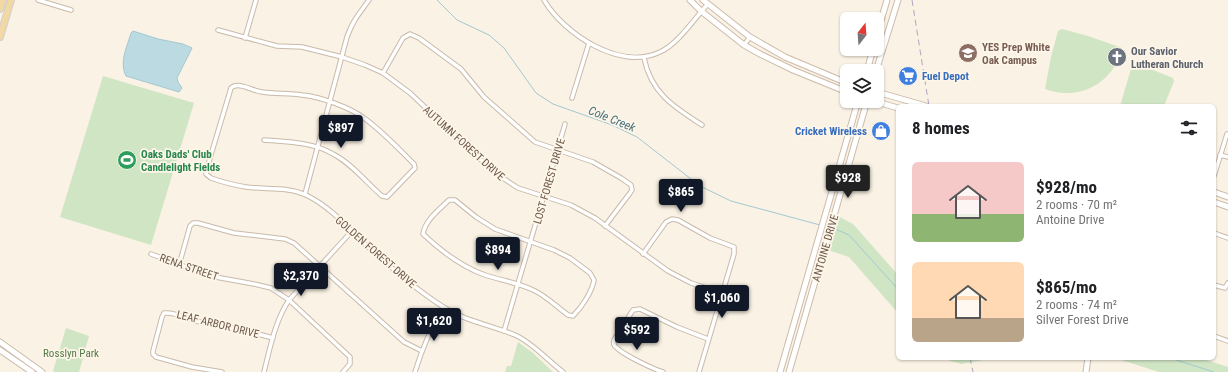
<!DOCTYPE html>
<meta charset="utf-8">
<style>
body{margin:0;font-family:"Roboto Condensed",sans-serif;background:#f6f6f6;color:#202124;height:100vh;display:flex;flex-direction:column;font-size:15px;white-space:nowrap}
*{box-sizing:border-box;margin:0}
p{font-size:13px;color:#757577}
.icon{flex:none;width:22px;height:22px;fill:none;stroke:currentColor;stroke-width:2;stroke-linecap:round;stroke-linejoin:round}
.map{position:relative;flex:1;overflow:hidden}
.side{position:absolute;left:896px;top:104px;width:320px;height:256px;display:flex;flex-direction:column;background:#fff;border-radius:6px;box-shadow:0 1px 3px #0004}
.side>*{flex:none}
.needle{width:26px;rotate:17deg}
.tools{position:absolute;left:840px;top:12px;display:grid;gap:8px}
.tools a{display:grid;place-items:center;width:44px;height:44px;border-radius:6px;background:#fff;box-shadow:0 1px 3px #0004;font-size:20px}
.price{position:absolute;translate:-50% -34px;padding:0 9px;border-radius:4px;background:#111827;color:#fff;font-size:13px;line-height:26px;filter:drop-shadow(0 1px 2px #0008)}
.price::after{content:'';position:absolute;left:50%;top:24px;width:12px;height:9px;margin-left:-6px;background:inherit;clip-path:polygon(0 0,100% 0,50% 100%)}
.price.active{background:#222;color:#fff}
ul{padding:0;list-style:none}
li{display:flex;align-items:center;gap:12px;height:100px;padding:0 16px}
li span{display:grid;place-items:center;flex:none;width:112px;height:80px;border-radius:6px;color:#555}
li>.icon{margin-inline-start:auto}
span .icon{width:48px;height:48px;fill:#fffc;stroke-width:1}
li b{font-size:17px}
h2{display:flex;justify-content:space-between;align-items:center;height:48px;padding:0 16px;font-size:17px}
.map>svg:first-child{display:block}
</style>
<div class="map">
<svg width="1228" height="372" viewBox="0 0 1228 372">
<rect width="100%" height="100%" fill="#faf2e4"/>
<g fill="#d0e5c4">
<path d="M1062,29L1088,36L1122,48C1114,83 1079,102 1045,89L1051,57L1058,31Z"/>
<path d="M1133,62L1173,78L1174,81L1164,106H1120Z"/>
<path d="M103,76L194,103L151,245L60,217Z"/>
<path d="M838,216L853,224L898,275V313L849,257L828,250Z"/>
<path d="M66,328L89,336L79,372H55L53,371Z"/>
<path d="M518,342L533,353L553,372H505L507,366H511Z"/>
<path d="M941,358H994L961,364Z"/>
<path d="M1115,358H1200L1228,367V372H1159Z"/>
</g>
<path fill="#bbdae1" stroke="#a2c8d1" d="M133,31L158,39L183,44L192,48L177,78L178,82L182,88L179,92L126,76C119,62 127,47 131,33Z"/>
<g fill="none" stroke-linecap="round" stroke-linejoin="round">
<g stroke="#a2c8d1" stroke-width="1">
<path d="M437,0L457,20L489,35L504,48L536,93L553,104L612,125L637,137L700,186L731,201L820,225"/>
<path d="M833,228L849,235L898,289"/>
<path d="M1170,358L1214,372"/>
</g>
<g stroke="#c9baab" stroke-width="5.5">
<g id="street">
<path d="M38,0L71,10"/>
<path d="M544,0C564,34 620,71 660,52C677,45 695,18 707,5"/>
<path d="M218,30L277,46L302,47L342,57L365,65L383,73L410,93L495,173L518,188L571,205L595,218L668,271L691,283L722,293"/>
<path d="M245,38L256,0"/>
<path d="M744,45L750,37"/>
<path d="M644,58C651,93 674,107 702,125"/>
<path d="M383,73L403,38L410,34L419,38L461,69L484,97L535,142L593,162L621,178L631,185L632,190L630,193L605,226"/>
<path d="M572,98L589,43"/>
<path d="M264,140C287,142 313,142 333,154C351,163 367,183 382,196L387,197L415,168L414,164C398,148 382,131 364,118C349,107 321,97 302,95C289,93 275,94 262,92C253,91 238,81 231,88L207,168L206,174L211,178C222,182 234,185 246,187C265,190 287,186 306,195C329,206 348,227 366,245C390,267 415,289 442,306C464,321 491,325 515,335C533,343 547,360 563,372"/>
<path d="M1220,155L1228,157"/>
<path d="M1214,176L1227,134"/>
<path d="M305,194L347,37C353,20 359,14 369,0"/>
<path d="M449,200H455L476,217L495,229L554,250L570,258L590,273L594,280C592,292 582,307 573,316L568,315C557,307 545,295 533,290C518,283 501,280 485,275C462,267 441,251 423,234C425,220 440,209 449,200Z"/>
<path d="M1214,233L1228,238"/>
<path d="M151,254L210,276L254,284L271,288L289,300L350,357V364L343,372"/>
<path d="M643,254L666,222L672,219L678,220L710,238L734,247V254L699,372"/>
<path d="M179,265L190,226L193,223H198L234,233L285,239L294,243L404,342L422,351"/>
<path d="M1214,285L1225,288L1228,283"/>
<path d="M504,331L565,124"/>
<path d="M1214,336L1228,341"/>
<path d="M222,372L192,367L156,357L153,354V351L162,317L164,313C176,312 189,319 200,322C225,327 249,331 273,338"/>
<path d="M264,372C270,348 275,321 289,300L352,231"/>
<path d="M415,372C422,349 431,328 443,307"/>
<path d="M663,372C653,369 624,355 617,348C614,346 613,343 614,340L633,310L640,309L677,327L708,339"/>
</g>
</g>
<g stroke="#cba" stroke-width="7">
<g id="secondary">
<path d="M690,0L701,11L744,45L760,54L793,70L847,92"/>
<path d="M703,0L750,37L785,57L847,83"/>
<path d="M877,34L887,0"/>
<path d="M867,71L873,49"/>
<path d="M876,71L898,0"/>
<path d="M877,92L926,106"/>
<path d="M874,101L898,108"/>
<path d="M1214,192L1228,197"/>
<path d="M1214,202L1228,207"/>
<path d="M0,342L42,372"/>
<path d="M0,350L32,372"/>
<path d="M780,372L858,101"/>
<path d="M789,372L867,101"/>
<path d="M1086,372L1088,358"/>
</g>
</g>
<g stroke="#d7d1cd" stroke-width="8">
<g id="primary">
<path d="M0,9L3,0"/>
<path d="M0,37L11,0"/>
</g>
</g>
<use href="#street" stroke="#fff" stroke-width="3.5"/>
<use href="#secondary" stroke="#fff" stroke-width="5"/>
<use href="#primary" stroke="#f2d8a2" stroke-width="5.5"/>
<g stroke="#b5a4c1" stroke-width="1" stroke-dasharray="6 4" stroke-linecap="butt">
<path d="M912,0L929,106"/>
<path d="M970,358L973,372"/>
</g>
</g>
<defs>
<g id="school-disc" transform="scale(1)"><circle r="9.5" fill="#8d6e63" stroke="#fdf6e9"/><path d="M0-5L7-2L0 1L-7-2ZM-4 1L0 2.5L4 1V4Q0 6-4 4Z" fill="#fff"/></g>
<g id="church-disc" transform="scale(1)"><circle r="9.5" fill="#6b7280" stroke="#fdf6e9"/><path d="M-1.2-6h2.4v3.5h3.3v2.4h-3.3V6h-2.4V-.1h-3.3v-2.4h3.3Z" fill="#fff"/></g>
<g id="supermarket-disc" transform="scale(1)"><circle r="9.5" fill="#3f7fe0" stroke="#fdf6e9"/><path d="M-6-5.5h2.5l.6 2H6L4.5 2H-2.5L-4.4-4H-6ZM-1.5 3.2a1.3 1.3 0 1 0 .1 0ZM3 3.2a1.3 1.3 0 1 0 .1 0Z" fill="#fff"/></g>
<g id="shop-disc" transform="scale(1)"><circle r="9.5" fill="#3f7fe0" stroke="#fdf6e9"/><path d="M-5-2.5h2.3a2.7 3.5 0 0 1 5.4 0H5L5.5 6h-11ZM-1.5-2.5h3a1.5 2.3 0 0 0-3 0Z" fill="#fff"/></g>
<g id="stadium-disc" transform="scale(1)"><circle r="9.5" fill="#2e9e5b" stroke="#fdf6e9"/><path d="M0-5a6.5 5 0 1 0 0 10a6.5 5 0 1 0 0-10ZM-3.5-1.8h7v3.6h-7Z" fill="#fff"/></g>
</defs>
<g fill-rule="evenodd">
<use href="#school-disc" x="968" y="53"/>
<use href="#church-disc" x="1117" y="57"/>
<use href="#supermarket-disc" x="908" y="76"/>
<use href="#shop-disc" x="881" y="131"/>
<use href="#stadium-disc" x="127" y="160"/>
</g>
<g text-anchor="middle" stroke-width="3.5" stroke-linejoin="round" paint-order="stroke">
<g font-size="11" font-weight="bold" fill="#785e54" stroke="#fdf6e9" text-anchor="start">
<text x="982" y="51">YES Prep White<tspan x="982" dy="13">Oak Campus</tspan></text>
</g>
<g font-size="11" font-weight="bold" fill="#5b616d" stroke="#fdf6e9" text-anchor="start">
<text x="1131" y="55">Our Savior<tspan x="1131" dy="13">Lutheran Church</tspan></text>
</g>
<g font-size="11" font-weight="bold" fill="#366cbe" stroke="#fdf6e9" text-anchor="start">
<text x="922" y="80">Fuel Depot</text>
<text x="867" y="135" text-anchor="end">Cricket Wireless</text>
</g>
<g font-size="11" fill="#6f5a4c" stroke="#fdf6e9">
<text transform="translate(464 143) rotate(42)" y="4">AUTUMN FOREST DRIVE</text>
<text transform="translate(549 181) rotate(-74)" y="4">LOST FOREST DRIVE</text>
<text transform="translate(825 248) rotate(-74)" y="4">ANTOINE DRIVE</text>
<text transform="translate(376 252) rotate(41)" y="4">GOLDEN FOREST DRIVE</text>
<text transform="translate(189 267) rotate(19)" y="4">RENA STREET</text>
<text transform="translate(218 324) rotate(14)" y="4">LEAF ARBOR DRIVE</text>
</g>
<g font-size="11" font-weight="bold" fill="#27864d" stroke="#fdf6e9" text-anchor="start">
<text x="141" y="158">Oaks Dads' Club<tspan x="141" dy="13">Candlelight Fields</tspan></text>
</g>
<g font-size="11" fill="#547a49" stroke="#fdf6e9">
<text x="71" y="357">Rosslyn Park</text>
</g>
<g font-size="12" font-style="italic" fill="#487480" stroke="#fdf6e9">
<text transform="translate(612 119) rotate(22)" y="4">Cole Creek</text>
</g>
</g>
</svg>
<div class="tools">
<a><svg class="needle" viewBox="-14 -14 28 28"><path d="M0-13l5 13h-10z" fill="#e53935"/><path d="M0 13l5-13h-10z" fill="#757577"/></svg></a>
<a><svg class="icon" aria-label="layers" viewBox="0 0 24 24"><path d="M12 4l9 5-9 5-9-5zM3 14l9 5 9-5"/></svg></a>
</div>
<b class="price" style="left:341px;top:149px">$897</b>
<b class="price active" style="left:848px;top:199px">$928</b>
<b class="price" style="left:681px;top:213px">$865</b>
<b class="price" style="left:498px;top:271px">$894</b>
<b class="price" style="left:301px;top:297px">$2,370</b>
<b class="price" style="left:722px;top:319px">$1,060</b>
<b class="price" style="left:434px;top:342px">$1,620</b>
<b class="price" style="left:637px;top:351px">$592</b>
<section class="side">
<h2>8 homes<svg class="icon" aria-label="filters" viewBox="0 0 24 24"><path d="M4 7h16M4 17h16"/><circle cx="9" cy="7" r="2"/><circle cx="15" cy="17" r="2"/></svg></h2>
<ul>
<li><span style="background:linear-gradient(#f6c9c9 65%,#8fb573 0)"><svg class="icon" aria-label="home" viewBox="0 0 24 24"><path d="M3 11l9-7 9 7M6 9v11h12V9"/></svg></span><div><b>$928/mo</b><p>2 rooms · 70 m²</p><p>Antoine Drive</p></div></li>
<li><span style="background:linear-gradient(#ffd9b3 70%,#b9a48a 0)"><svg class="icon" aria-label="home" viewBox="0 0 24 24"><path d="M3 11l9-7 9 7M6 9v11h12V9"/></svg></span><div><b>$865/mo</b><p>2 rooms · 74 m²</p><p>Silver Forest Drive</p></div></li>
</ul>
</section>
</div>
